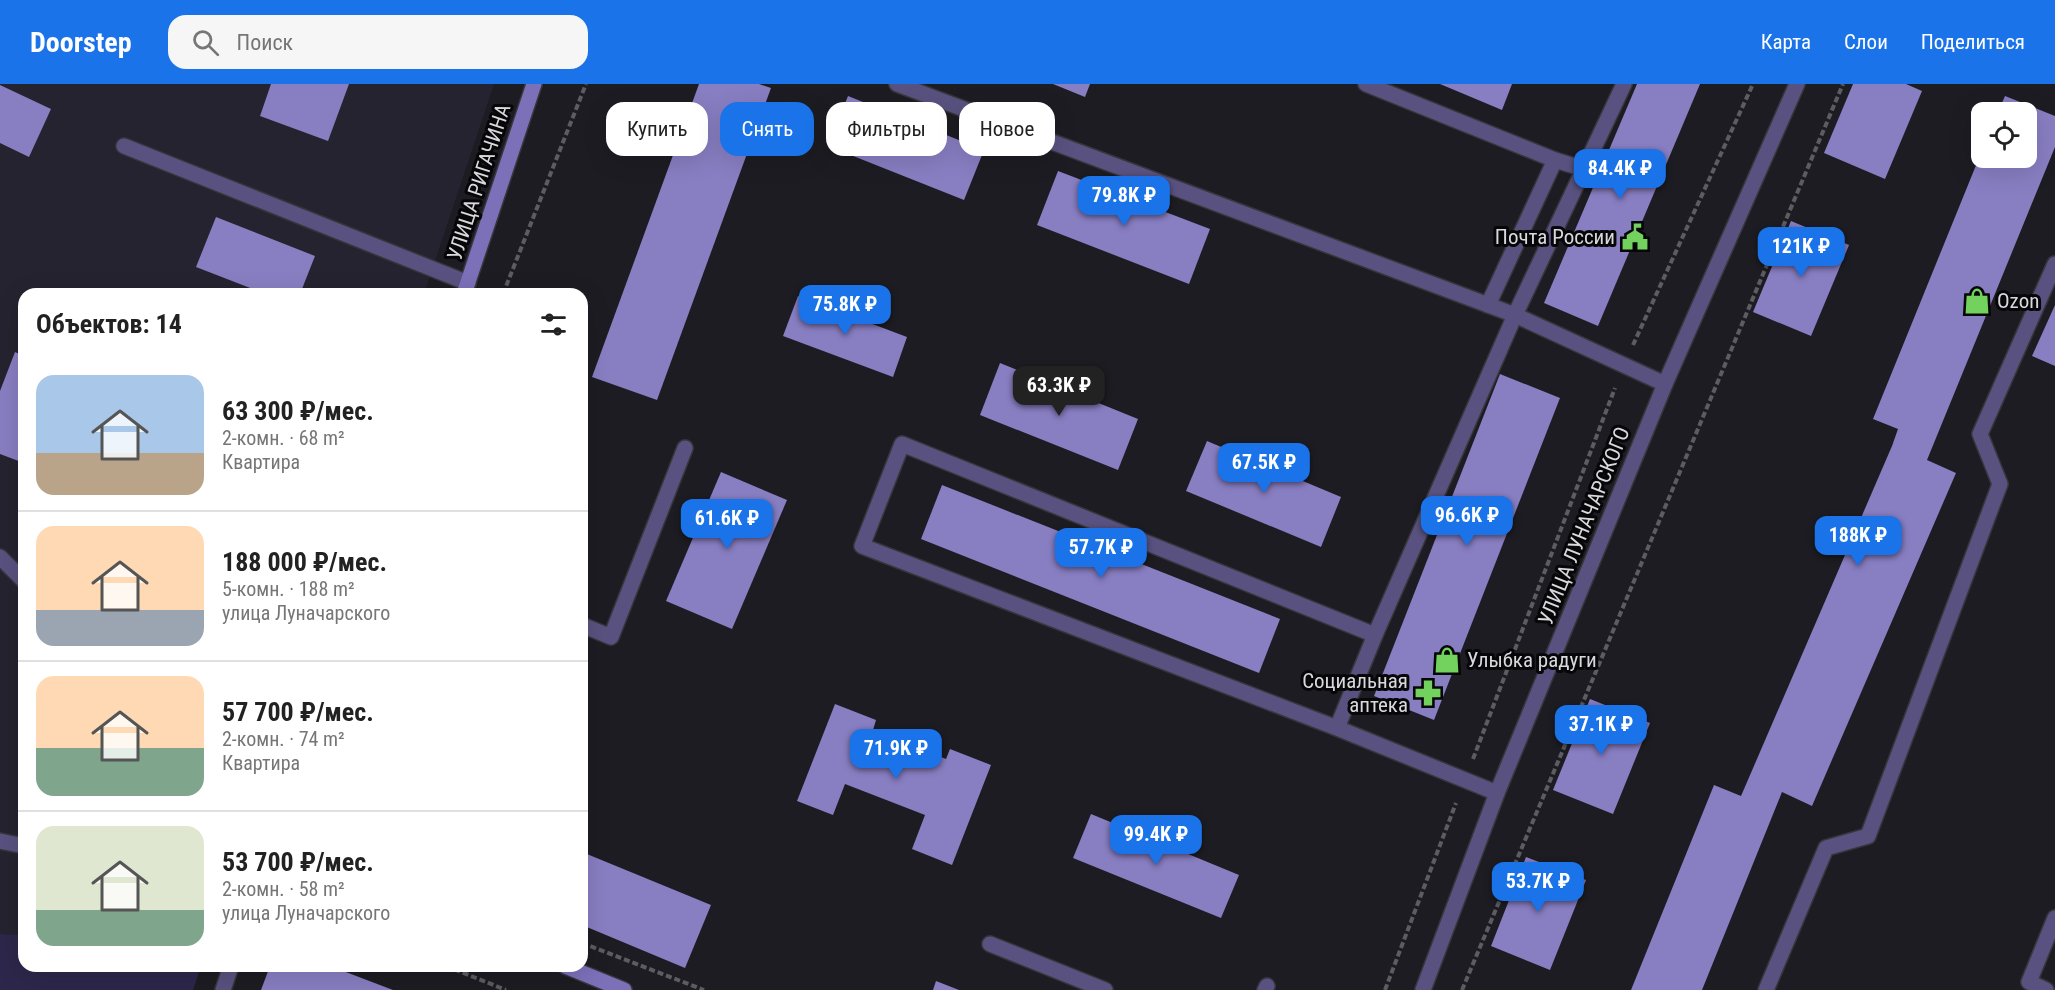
<!DOCTYPE html>
<html lang="ru">
<meta charset="utf-8">
<style>
body{margin:0;font-family:"Roboto Condensed",sans-serif;background:#f6f6f6;color:#222;height:100vh;display:flex;flex-direction:column;font-size:22px;white-space:nowrap}
*{box-sizing:border-box;margin:0}
p{font-size:20px;color:#767676}
.icon{flex:none;width:33px;height:33px;fill:none;stroke:currentColor;stroke-width:2;stroke-linecap:round;stroke-linejoin:round}
.map{position:relative;flex:1;overflow:hidden}
.side{position:absolute;left:18px;top:204px;width:570px;height:684px;display:flex;flex-direction:column;background:#fff;border-radius:18px;box-shadow:0 6px 24px #0002}
.side>*{flex:none}
.banner{position:absolute;left:606px;top:18px;width:570px;height:54px;display:flex;gap:12px}
.buttons{position:absolute;left:1971px;top:18px;display:grid;gap:12px}
.buttons a{display:grid;place-items:center;width:66px;height:66px;border-radius:12px;background:#fff;box-shadow:0 6px 24px #0002;font-size:30px}
.price{position:absolute;translate:-50% -51px;padding:0 14px;border-radius:12px;background:#1a73e8;color:#fff;font-size:20px;line-height:39px;filter:drop-shadow(0 2px 3px #0008)}
.price::after{content:'';position:absolute;left:50%;top:36px;width:18px;height:14px;margin-left:-9px;background:inherit;clip-path:polygon(0 0,100% 0,50% 100%)}
.price.selected{background:#222;color:#fff}
ul{padding:0;list-style:none}
li{display:flex;align-items:center;gap:18px;height:150px;padding:0 18px}
li+li{border-top:2px solid #e0e0e0}
li span{display:grid;place-items:center;flex:none;width:168px;height:120px;border-radius:18px;color:#555}
li>.icon{margin-inline-start:auto}
span .icon{width:72px;height:72px;fill:#fffc;stroke-width:1}
li b{font-size:26px}
h2{display:flex;justify-content:space-between;align-items:center;height:72px;padding:0 18px;font-size:26px}
.pill{padding:0 21px;border-radius:18px;background:#fff;box-shadow:0 6px 24px #0002;font-size:21px;line-height:54px}
.pill.selected{background:#1a73e8;color:#fff}
header{display:flex;align-items:center;gap:36px;box-sizing:border-box;height:84px;padding:0 30px;background:#1a73e8;color:#fff}
header strong{font-size:28px}
nav{display:flex;gap:33px;margin-inline-start:auto;font-size:21px}
.search{width:420px;height:54px;background:#f6f6f6;display:flex;align-items:center;gap:15px;box-sizing:border-box;padding:0 21px;border-radius:18px;color:#767676;font-size:22px}
.map>svg:first-child{display:block}
</style>
<header>
<strong>Doorstep</strong>
<div class="search"><svg class="icon" aria-label="search" viewBox="0 0 24 24"><circle cx="10" cy="10" r="6"/><path d="M15 15l6 6"/></svg>Поиск</div>
<nav><a>Карта</a><a>Слои</a><a>Поделиться</a></nav>
</header>
<div class="map">
<svg width="2055" height="906" viewBox="0 0 2055 906">
<rect width="100%" height="100%" fill="#1c1c22"/>
<path fill="#25232f" d="M0,0H494L424,210H24V851L0,850Z"/>
<path fill="#2d274b" d="M0,850L24,851V882H201L193,906H0Z"/>
<g fill="#887ec2">
<path d="M271,0H349L328,57L260,32Z"/>
<path d="M699,0H759L771,4L657,316L592,293Z"/>
<path d="M1053,0H1090L1085,13Z"/>
<path d="M1440,0H1512L1502,26Z"/>
<path d="M1637,0H1700L1598,242L1544,219Z"/>
<path d="M1853,0H1906L1922,7L1885,95L1824,69Z"/>
<path d="M0,1L51,25L29,73L0,59Z"/>
<path d="M848,12L984,66L964,116L828,62Z"/>
<path d="M2005,12L2055,32V63L1927,376L1956,389L1812,722L1782,708L1702,906H1631L1714,701L1741,712L1892,362L1898,345L1873,335L1981,69L1982,74H2026V28H1998Z"/>
<path d="M1058,87L1210,145L1189,200L1037,141Z"/>
<path d="M216,133L315,172L300,210H266L196,183Z"/>
<path d="M1791,137L1849,161L1811,252L1753,228Z"/>
<path d="M798,212L907,253L893,293L783,252Z"/>
<path d="M2055,221V282L2032,272Z"/>
<path d="M15,268L24,272V379L0,370V307Z"/>
<path d="M1000,279L1138,335L1118,386L980,331Z"/>
<path d="M1500,290L1560,314L1434,636L1374,612Z"/>
<path d="M1207,357L1341,413L1321,463L1186,407Z"/>
<path d="M721,388L787,416L732,545L666,517Z"/>
<path d="M942,401L1280,535L1259,589L921,455Z"/>
<path d="M1590,615L1650,639L1613,730L1553,706Z"/>
<path d="M835,620L876,636L873,646L946,675L950,665L991,681L952,781L912,765L925,731L845,700L833,731L797,717Z"/>
<path d="M1091,730L1239,791L1221,834L1073,774Z"/>
<path d="M582,768L711,821L685,884L582,841Z"/>
<path d="M1526,773L1586,796L1550,886L1491,862Z"/>
<path d="M270,882H330L393,906H261Z"/>
<path d="M936,897L959,906H933Z"/>
</g>
<g fill="none" stroke-linecap="round" stroke-linejoin="round">
<g stroke="#36363c" stroke-width="18">
<g id="service">
<path d="M897,0L1515,231L1665,300"/>
<path d="M1366,0L1555,76L1584,85"/>
<path d="M124,62L468,199"/>
<path d="M1488,221L1555,76"/>
<path d="M0,473L24,497"/>
<path d="M582,541L611,553L685,364"/>
<path d="M1375,551L1515,231L1624,0"/>
<path d="M1337,644L1375,551L902,360L862,462L1337,644L1497,709"/>
<path d="M0,757L24,762"/>
<path d="M990,860L1105,906"/>
<path d="M1265,906L1267,902"/>
<path d="M1766,906L1826,764L1868,752L2000,400L1980,350L2055,180"/>
<path d="M2046,906L2029,898L2055,834"/>
</g>
</g>
<g stroke="#36363c" stroke-width="18">
<path id="minor" d="M223,906L231,882"/>
</g>
<g stroke="#36363c" stroke-width="18">
<path id="tertiary" d="M1423,906L1497,709L1665,300L1797,0"/>
</g>
<g stroke="#36363c" stroke-width="18">
<g id="secondary">
<path d="M464,210L534,0"/>
<path d="M565,882L624,906"/>
</g>
</g>
<g stroke="#5c5c61" stroke-width="4" stroke-dasharray="6 3" stroke-linecap="butt">
<path d="M503,210L586,0"/>
<path d="M1633,261L1753,0"/>
<path d="M1473,675L1615,304"/>
<path d="M582,859L704,906"/>
<path d="M446,882L506,906"/>
<path d="M1385,906L1456,719"/>
<path d="M1462,906L1843,0"/>
</g>
<use href="#service" stroke="#595280" stroke-width="15"/>
<use href="#minor" stroke="#595280" stroke-width="15"/>
<use href="#tertiary" stroke="#595280" stroke-width="15"/>
<use href="#secondary" stroke="#7c70b9" stroke-width="15"/>
</g>
<defs>
<g id="civic-bare" transform="scale(2.07)"><path d="M-.6-6.5H3V-4.5H.6V-3L4-1V1h2V6H-6V1h2V-1L-.6-3ZM-1.2 2.5V6h2.4V2.5Z" fill="#72d25d" stroke="#070709" stroke-width="2.5" paint-order="stroke"/></g>
<g id="shop-bare" transform="scale(2.07)"><path d="M-5-2.5h2.3a2.7 3.5 0 0 1 5.4 0H5L5.5 6h-11ZM-1.5-2.5h3a1.5 2.3 0 0 0-3 0Z" fill="#72d25d" stroke="#070709" stroke-width="2.5" paint-order="stroke"/></g>
<g id="pharmacy-bare" transform="scale(2.07)"><path d="M-2-6h4v4h4v4h-4v4h-4v-4h-4v-4h4Z" fill="#72d25d" stroke="#070709" stroke-width="2.5" paint-order="stroke"/></g>
</defs>
<g fill-rule="evenodd">
<use href="#civic-bare" x="1635" y="153"/>
<use href="#shop-bare" x="1977" y="217"/>
<use href="#shop-bare" x="1447" y="576"/>
<use href="#pharmacy-bare" x="1428" y="609"/>
</g>
<g text-anchor="middle" stroke-width="6" stroke-linejoin="round" paint-order="stroke">
<g font-size="21" fill="#d9d8dd" stroke="#070709">
<text transform="translate(479 98) rotate(-72)" y="7">УЛИЦА РИГАЧИНА</text>
<text transform="translate(1584 442) rotate(-68)" y="7">УЛИЦА ЛУНАЧАРСКОГО</text>
</g>
<g font-size="21" fill="#d9d8dd" stroke="#070709" text-anchor="end">
<text x="1615" y="160">Почта России</text>
<text x="1997" y="224" text-anchor="start">Ozon</text>
<text x="1467" y="583" text-anchor="start">Улыбка радуги</text>
<text x="1408" y="604">Социальная<tspan x="1408" dy="24">аптека</tspan></text>
</g>
</g>
</svg>
<div class="buttons">
<a><svg class="icon" aria-label="locate" viewBox="0 0 24 24"><circle cx="12" cy="12" r="6"/><path d="M12 2v4M12 18v4M2 12h4M18 12h4"/></svg></a>
</div>
<b class="price" style="left:1620px;top:116px">84.4K ₽</b>
<b class="price" style="left:1124px;top:143px">79.8K ₽</b>
<b class="price" style="left:1801px;top:194px">121K ₽</b>
<b class="price" style="left:845px;top:252px">75.8K ₽</b>
<b class="price selected" style="left:1059px;top:333px">63.3K ₽</b>
<b class="price" style="left:1264px;top:410px">67.5K ₽</b>
<b class="price" style="left:1467px;top:463px">96.6K ₽</b>
<b class="price" style="left:727px;top:466px">61.6K ₽</b>
<b class="price" style="left:1858px;top:483px">188K ₽</b>
<b class="price" style="left:1101px;top:495px">57.7K ₽</b>
<b class="price" style="left:1601px;top:672px">37.1K ₽</b>
<b class="price" style="left:896px;top:696px">71.9K ₽</b>
<b class="price" style="left:1156px;top:782px">99.4K ₽</b>
<b class="price" style="left:1538px;top:829px">53.7K ₽</b>
<div class="banner">
<a class="pill">Купить</a>
<a class="pill selected">Снять</a>
<a class="pill">Фильтры</a>
<a class="pill">Новое</a>
</div>
<section class="side">
<h2>Объектов: 14<svg class="icon" aria-label="filters" viewBox="0 0 24 24"><path d="M4 7h16M4 17h16"/><circle cx="9" cy="7" r="2"/><circle cx="15" cy="17" r="2"/></svg></h2>
<ul>
<li><span style="background:linear-gradient(#a9c7e8 65%,#b9a48a 0)"><svg class="icon" aria-label="home" viewBox="0 0 24 24"><path d="M3 11l9-7 9 7M6 9v11h12V9"/></svg></span><div><b>63 300 ₽/мес.</b><p>2-комн. · 68 m²</p><p>Квартира</p></div></li>
<li><span style="background:linear-gradient(#ffd9b3 70%,#9aa5b1 0)"><svg class="icon" aria-label="home" viewBox="0 0 24 24"><path d="M3 11l9-7 9 7M6 9v11h12V9"/></svg></span><div><b>188 000 ₽/мес.</b><p>5-комн. · 188 m²</p><p>улица Луначарского</p></div></li>
<li><span style="background:linear-gradient(#ffd9b3 60%,#7fa58c 0)"><svg class="icon" aria-label="home" viewBox="0 0 24 24"><path d="M3 11l9-7 9 7M6 9v11h12V9"/></svg></span><div><b>57 700 ₽/мес.</b><p>2-комн. · 74 m²</p><p>Квартира</p></div></li>
<li><span style="background:linear-gradient(#dfe7d0 70%,#7fa58c 0)"><svg class="icon" aria-label="home" viewBox="0 0 24 24"><path d="M3 11l9-7 9 7M6 9v11h12V9"/></svg></span><div><b>53 700 ₽/мес.</b><p>2-комн. · 58 m²</p><p>улица Луначарского</p></div></li>
</ul>
</section>
</div>
